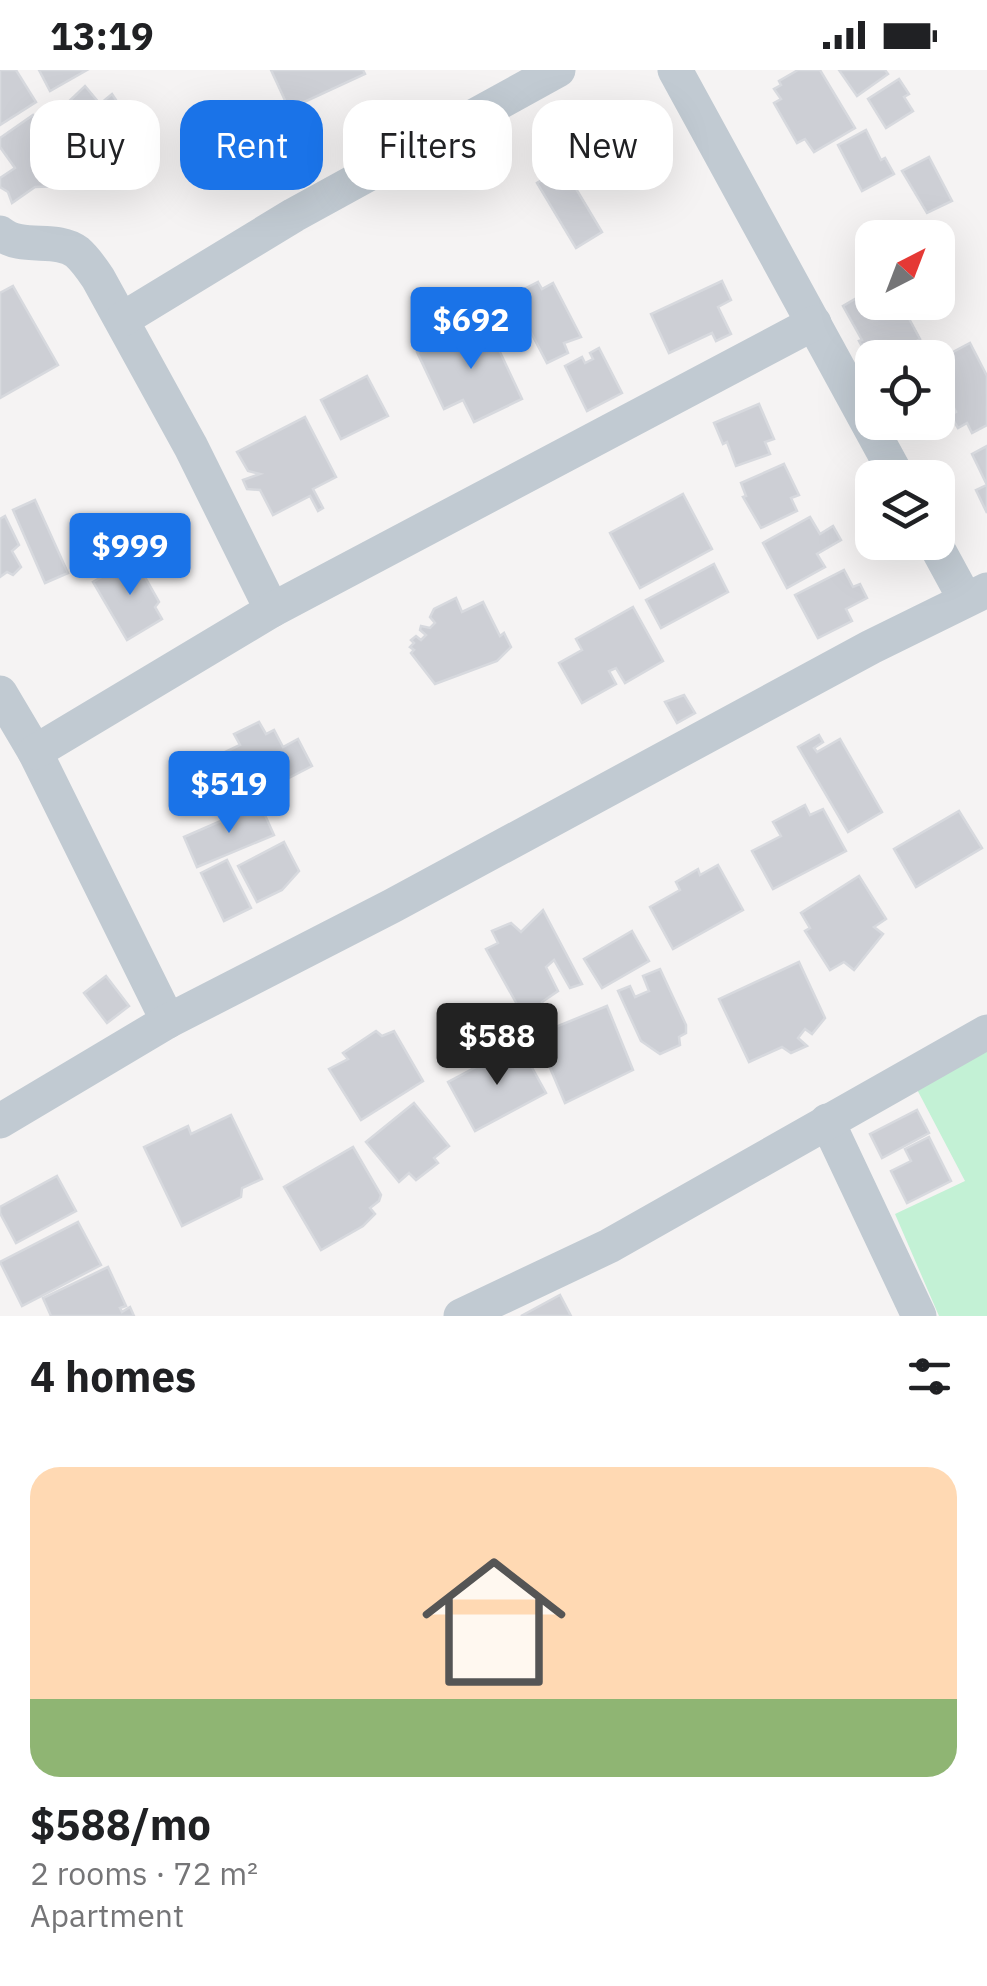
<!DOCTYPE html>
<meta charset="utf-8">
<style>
body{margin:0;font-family:"IBM Plex Sans",sans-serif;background:#f2f2f2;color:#202124;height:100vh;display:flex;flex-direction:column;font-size:38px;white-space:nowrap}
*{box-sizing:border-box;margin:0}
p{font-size:32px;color:#757577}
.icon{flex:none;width:55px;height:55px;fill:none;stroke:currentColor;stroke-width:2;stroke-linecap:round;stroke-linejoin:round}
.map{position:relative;height:1246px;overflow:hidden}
.details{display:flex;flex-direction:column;background:#fff;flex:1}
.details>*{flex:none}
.top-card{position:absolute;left:30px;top:30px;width:928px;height:90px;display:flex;gap:20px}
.needle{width:65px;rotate:42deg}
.fabs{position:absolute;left:855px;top:150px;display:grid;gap:20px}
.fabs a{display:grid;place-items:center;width:100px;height:100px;border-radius:20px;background:#fff;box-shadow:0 10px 40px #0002;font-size:50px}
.price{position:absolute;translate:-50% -85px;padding:0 22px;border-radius:10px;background:#1a73e8;color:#fff;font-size:32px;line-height:65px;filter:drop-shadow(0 2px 5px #0008)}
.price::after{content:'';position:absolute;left:50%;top:60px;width:30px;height:22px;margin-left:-15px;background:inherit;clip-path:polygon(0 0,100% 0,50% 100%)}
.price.active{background:#222;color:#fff}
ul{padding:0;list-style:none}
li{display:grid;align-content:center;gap:20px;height:530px;padding:0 30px}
li span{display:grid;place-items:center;height:310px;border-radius:30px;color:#555}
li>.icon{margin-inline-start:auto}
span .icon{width:180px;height:180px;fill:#fffc;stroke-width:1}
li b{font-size:42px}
h2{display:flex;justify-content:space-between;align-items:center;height:120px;padding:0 30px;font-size:42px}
.pill{padding:0 35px;border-radius:30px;background:#fff;box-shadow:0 10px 40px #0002;font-size:35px;line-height:90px}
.pill.active{background:#1a73e8;color:#fff}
.status{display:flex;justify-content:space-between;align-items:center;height:70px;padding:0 50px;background:#fff;direction:ltr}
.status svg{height:28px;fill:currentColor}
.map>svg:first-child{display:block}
</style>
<div class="status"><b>13:19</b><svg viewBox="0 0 49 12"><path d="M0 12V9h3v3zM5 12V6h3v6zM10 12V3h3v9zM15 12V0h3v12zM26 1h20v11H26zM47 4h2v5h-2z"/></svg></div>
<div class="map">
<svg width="987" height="1246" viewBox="0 0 987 1246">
<rect width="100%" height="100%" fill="#f5f3f3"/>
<path fill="#c3f1d5" d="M987,967V1246H939L895,1144L965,1111L911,1008Z"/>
<g fill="#cdcfd5" stroke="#d7d9de" stroke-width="2.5">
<path d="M0,0H16L36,32L0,55Z"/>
<path d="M39,0H87L50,21Z"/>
<path d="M271,0H363L365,4L289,39Z"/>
<path d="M798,0H820L855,58L814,82L805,69L797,73L774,33L781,29L774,19L781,15L779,11Z"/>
<path d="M839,0H885L888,4L857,26Z"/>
<path d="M899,9L909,24L904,27L913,41L886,58L868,29Z"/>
<path d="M85,16L100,34L112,24L128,48L135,41L148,61L90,97L56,49L62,45L59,41Z"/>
<path d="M33,45L77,106L62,116L35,117L12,133L8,122L0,117V108L15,98L0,77V68Z"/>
<path d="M866,60L881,90L885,88L894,104L862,121L838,75Z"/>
<path d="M929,87L952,131L927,143L902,101Z"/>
<path d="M563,97L602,162L576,178L537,113Z"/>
<path d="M722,211L731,230L718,237L731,264L716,271L712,263L669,283L651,244Z"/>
<path d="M538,212L542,219L553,213L581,267L564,273L568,283L547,293L516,234L528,228L524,219Z"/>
<path d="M872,212V232H900L920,269L887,288H872V295L869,297L860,281L864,280L859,271L862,270L843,236L860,226L857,220Z"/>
<path d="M13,216L58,295L0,328V223Z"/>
<path d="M485,250L522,329L474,352L463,330L444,339L417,282Z"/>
<path d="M970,273L987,306V355L972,363L967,353L958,358L950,345L956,342L947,325L938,330V290Z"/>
<path d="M599,278L622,323L587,341L565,296L582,287L585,293L593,289L590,283Z"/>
<path d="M367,306L388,346L341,369L321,330Z"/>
<path d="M759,334L774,369L765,372L770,384L736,396L727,372L723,374L714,353Z"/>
<path d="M305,347L336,407L313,419L323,438L318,441L310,426L273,445L260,420L247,419L243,410L260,404L248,401L237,382Z"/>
<path d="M987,376V443L976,420L987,415L972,384Z"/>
<path d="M784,394L799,425L791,428L797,441L761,458L743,427L746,426L741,413Z"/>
<path d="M683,424L712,479L640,518L610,463Z"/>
<path d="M35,430L68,503L45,513L13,440Z"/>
<path d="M5,446L19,475L12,481L21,497L13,505L7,502L0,507V449Z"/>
<path d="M810,447L820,464L833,456L841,470L817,484L825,497L787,518L763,473Z"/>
<path d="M138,486L148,503L145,507L159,532L155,537L162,549L127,570L93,512Z"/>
<path d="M714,494L728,522L661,558L646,530Z"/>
<path d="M844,500L853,517L860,514L867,528L846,539L852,551L818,568L795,525Z"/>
<path d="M456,528L462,542L483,532L500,566L504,563L511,577L497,591L435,614L411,583L414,580L410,577L414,573L411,570L416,566L421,570L426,565L420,560L421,556L430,558L435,553L430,547L434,539Z"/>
<path d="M633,537L663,591L625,613L616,598L609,601L616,614L582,633L559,593L582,580L576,569Z"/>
<path d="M684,625L695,643L677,653L665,632Z"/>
<path d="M259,652L266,664L274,660L283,677L298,669L312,696L246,730L238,715L228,708L223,683L240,675L234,664Z"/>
<path d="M819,665L823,672L814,678L817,682L840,669L882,742L848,762L798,677Z"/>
<path d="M260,734L274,765L197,797L184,767Z"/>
<path d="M805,735L810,745L823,739L846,781L773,819L752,781L781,766L773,752Z"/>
<path d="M959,741L982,778L916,817L894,779Z"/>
<path d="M284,772L299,801L282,820L257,832L238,796Z"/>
<path d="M227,790L251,838L224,851L201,803Z"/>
<path d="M718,795L743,840L673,879L650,837L680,820L676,812L698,799L700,805Z"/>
<path d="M859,806L886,849L874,857L883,864L854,900L844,892L830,900L805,861L810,858L801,843Z"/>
<path d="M543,840L582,914L570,918L554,890L546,897L558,921L542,932L546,944L528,954L486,879L498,873L492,861L511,853L521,862Z"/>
<path d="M632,861L649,891L602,918L584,889Z"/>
<path d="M799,892L825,948L812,964L805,959L798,968L807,976L791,983L782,977L749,992L719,929Z"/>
<path d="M660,899L686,955V963L679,967L680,975L660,984L641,971L618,921L630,916L635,927L649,921L643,906Z"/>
<path d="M106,906L129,936L107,953L84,923Z"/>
<path d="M607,936L633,1000L565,1033L536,965Z"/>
<path d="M376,961L382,966L394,961L423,1011L361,1050L329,999L348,989L343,983Z"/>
<path d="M519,974L546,1023L475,1061L448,1012Z"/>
<path d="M414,1033L449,1076L434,1088L438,1093L416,1110L409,1103L399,1112L366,1072Z"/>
<path d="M917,1040L929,1063L882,1088L870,1064Z"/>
<path d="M231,1045L262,1109L242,1118L241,1127L182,1156L144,1077L188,1056L191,1064Z"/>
<path d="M929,1067L951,1111L907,1133L891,1101L911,1091L905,1079Z"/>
<path d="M353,1077L381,1125L379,1131L370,1138L375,1144L363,1156L321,1180L284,1117Z"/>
<path d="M57,1106L76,1141L16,1173L0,1143V1137Z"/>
<path d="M78,1152L101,1195L22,1236L0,1192Z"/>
<path d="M108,1197L126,1236L120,1238L122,1242L130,1237L134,1246H51L43,1228Z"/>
<path d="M560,1225L571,1246H521Z"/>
</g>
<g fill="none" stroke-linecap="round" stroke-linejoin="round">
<g stroke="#c1cad2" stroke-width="35">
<path d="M675,0L898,408"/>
<path d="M0,163C22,181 56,166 77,182C85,189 92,199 98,208L191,377L272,540"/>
<path d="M123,249L294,145L558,0"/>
<path d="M934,472L965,529"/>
<path d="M0,623L35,682L168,951"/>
<path d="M35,682L272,540L814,253"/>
<path d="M0,1051L168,951L392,836L871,577L987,520"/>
<path d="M827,1051L919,1246"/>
<path d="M461,1246L609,1176L987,962"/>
</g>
</g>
</svg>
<div class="fabs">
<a><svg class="needle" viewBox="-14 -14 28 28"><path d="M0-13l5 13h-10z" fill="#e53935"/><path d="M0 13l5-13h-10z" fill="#757577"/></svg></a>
<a><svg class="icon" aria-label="locate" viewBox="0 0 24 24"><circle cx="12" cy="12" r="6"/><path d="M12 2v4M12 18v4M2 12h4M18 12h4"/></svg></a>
<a><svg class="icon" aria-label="layers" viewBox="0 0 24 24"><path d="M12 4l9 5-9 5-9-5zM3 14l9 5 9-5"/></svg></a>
</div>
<b class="price" style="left:471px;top:302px">$692</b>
<b class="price" style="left:130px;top:528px">$999</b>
<b class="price" style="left:229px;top:766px">$519</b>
<b class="price active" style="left:497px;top:1018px">$588</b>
<div class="top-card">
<a class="pill">Buy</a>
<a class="pill active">Rent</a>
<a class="pill">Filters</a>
<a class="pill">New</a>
</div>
</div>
<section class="details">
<h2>4 homes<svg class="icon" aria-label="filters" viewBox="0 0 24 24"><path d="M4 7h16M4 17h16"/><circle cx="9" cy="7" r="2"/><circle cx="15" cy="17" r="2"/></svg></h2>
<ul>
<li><span style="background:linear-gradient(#ffd9b3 75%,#8fb573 0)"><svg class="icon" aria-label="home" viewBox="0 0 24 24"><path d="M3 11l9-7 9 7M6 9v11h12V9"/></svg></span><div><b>$588/mo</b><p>2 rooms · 72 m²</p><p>Apartment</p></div></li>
</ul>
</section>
